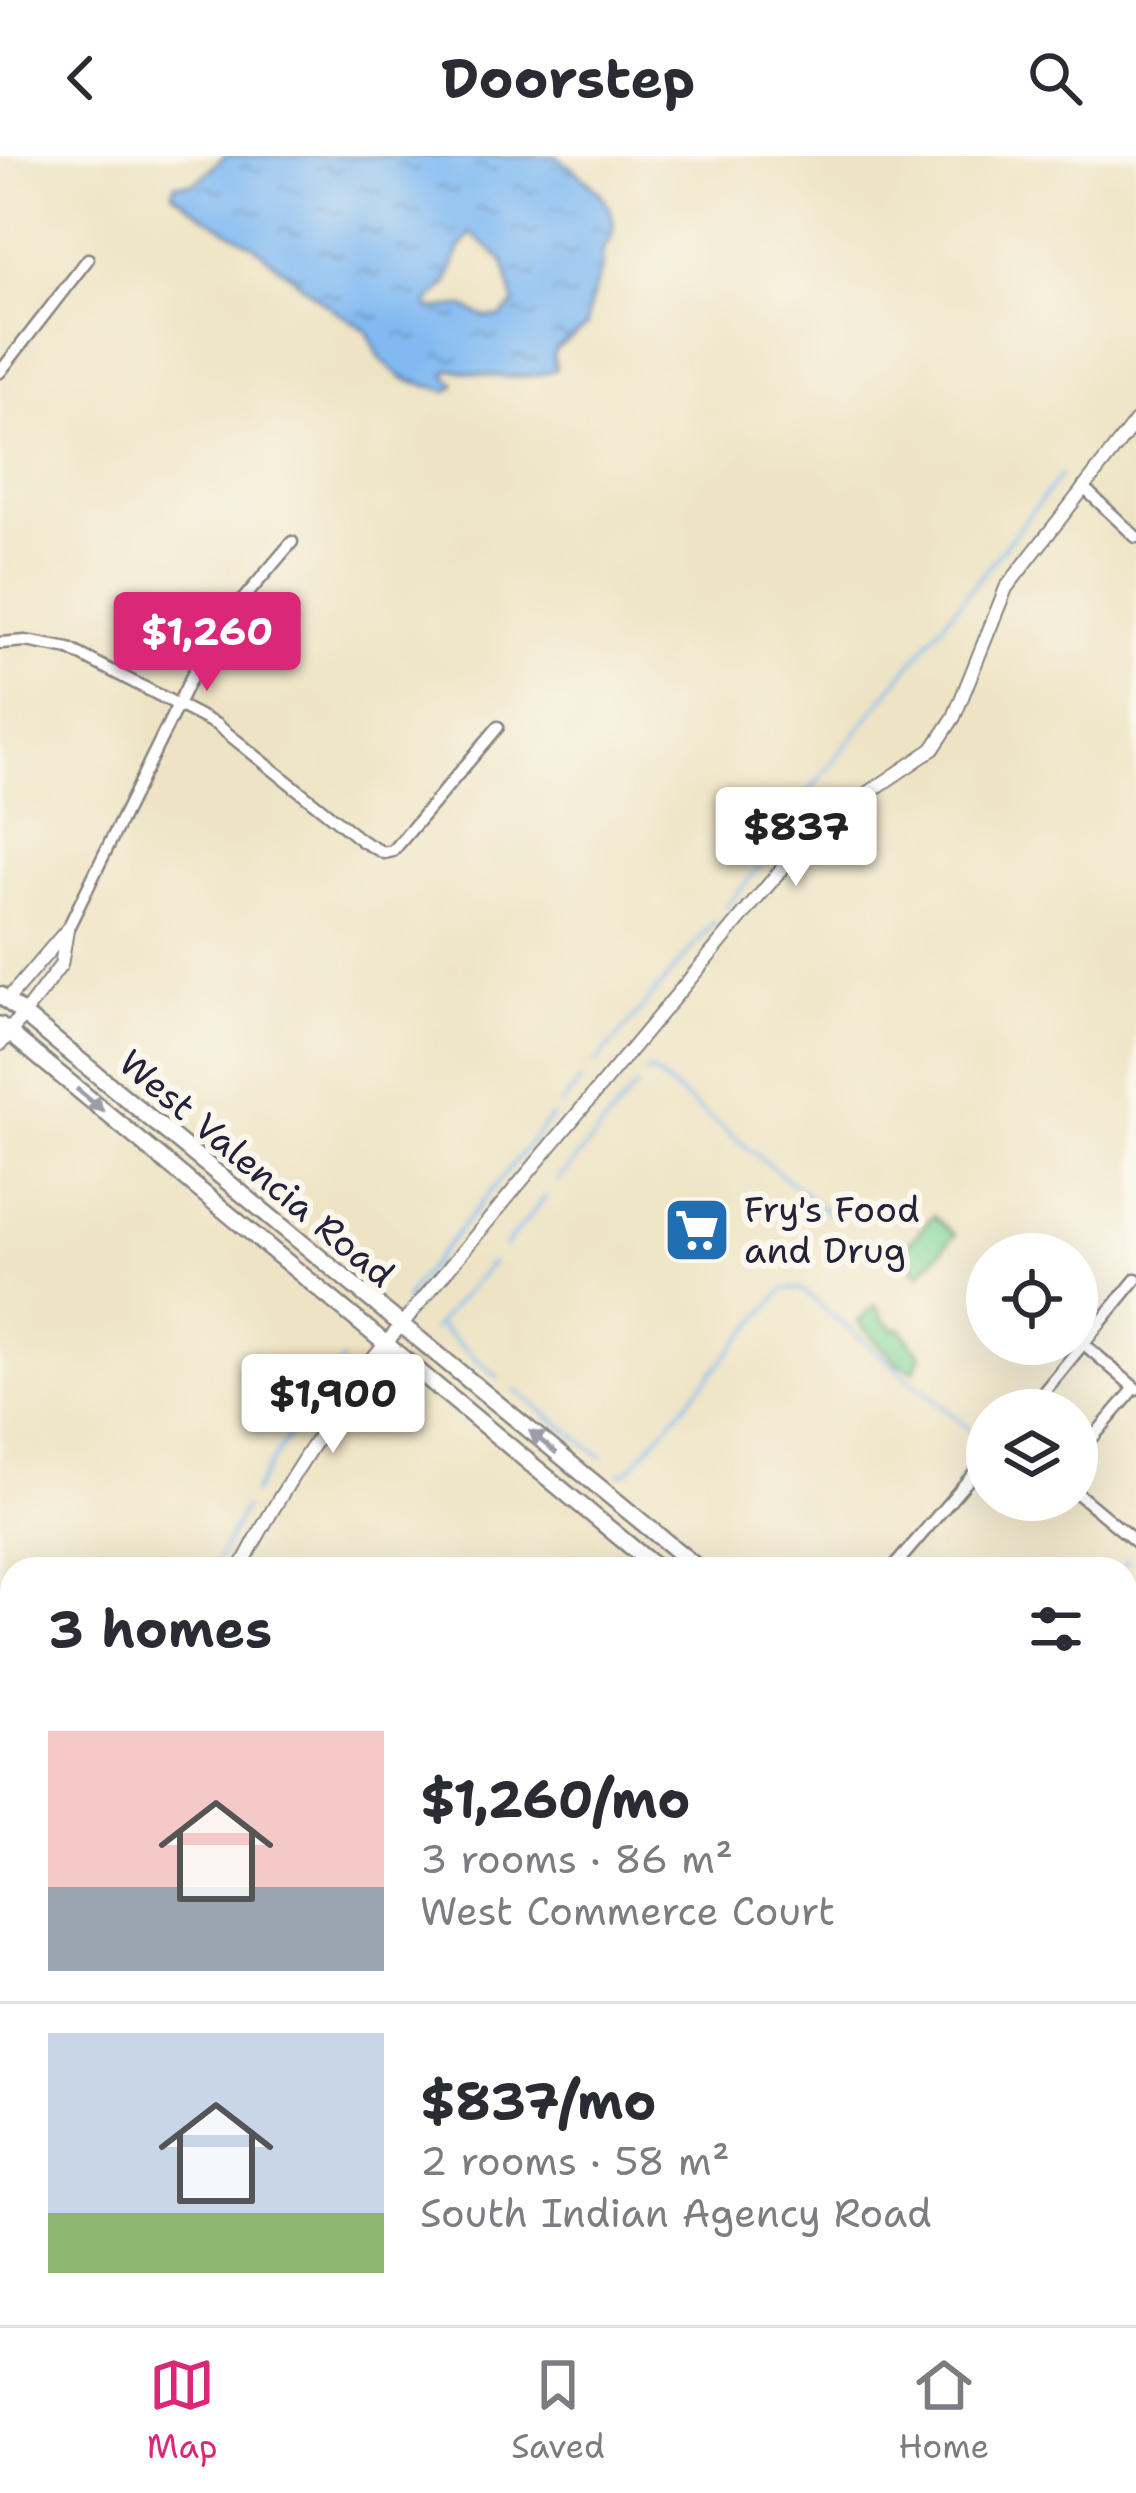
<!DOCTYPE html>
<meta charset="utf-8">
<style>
body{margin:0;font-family:"Shantell Sans",sans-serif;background:#f2f2f3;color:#2b2b33;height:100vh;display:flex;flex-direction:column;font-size:45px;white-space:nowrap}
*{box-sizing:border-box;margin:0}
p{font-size:39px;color:#7c7c81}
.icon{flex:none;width:66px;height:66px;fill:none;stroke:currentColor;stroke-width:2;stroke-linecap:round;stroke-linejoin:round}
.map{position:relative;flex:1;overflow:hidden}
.sheet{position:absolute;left:0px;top:1401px;width:1137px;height:768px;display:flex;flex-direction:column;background:#fff;border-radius:36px 36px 0 0;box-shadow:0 12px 48px #0002}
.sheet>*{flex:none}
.fabs{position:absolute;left:966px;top:1077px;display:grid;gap:24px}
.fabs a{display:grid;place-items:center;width:132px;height:132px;border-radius:50%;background:#fff;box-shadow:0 12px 48px #0002;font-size:60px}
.price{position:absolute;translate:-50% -102px;padding:0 27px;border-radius:12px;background:#fff;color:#222;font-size:39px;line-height:78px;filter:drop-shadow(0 3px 6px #0008)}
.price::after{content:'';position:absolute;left:50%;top:72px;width:36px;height:27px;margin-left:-18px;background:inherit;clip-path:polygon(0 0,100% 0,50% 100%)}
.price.current{background:#db2777;color:#fff}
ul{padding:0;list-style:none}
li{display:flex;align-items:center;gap:36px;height:300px;padding:0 48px}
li+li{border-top:3px solid #e1e1e2}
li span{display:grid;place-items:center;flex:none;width:336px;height:240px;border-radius:0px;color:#555}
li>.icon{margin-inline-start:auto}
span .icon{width:144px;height:144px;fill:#fffc;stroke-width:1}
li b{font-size:51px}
h2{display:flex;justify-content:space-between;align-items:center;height:144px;padding:0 48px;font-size:51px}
header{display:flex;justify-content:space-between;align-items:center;height:156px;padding:0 48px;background:#fff;font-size:54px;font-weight:700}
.dock{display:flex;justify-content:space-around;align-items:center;height:168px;border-top:3px solid #e1e1e2;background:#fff;font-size:33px;color:#7c7c81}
.dock a{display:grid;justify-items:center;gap:6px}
.dock .current{color:#db2777}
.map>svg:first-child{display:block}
</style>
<header><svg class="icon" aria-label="back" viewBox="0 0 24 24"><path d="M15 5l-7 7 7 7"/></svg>Doorstep<svg class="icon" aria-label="search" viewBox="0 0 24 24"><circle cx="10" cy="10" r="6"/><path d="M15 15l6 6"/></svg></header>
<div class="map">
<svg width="1136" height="2169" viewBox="0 0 1136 2169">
<defs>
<pattern id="water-ripples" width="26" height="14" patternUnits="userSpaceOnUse" patternTransform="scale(3)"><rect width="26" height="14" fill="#81baf2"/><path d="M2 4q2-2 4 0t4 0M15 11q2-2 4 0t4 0" fill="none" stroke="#6997c5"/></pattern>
</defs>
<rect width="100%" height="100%" fill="#fbf7ec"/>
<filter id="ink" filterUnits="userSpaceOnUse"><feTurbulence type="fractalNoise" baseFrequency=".00833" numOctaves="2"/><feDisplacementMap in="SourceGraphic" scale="24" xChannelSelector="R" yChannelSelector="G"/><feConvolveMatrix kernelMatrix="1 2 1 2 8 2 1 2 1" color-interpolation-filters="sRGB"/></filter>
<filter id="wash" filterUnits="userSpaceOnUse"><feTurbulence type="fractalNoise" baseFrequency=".004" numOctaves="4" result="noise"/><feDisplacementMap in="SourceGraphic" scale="48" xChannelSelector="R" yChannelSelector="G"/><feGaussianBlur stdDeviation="2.7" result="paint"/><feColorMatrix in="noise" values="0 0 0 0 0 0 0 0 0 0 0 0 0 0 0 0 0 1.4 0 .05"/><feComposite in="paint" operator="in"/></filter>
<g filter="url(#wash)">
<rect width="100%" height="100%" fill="#eee4c5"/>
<g fill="#85d799" stroke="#547c6a" stroke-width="3">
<path d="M933,1060L955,1079L920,1118L899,1099Z"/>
<path d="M875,1149L884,1164L896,1174L900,1172L921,1199L914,1215L897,1207L858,1166Z"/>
</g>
<g fill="url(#water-ripples)" stroke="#526e96" stroke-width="3" fill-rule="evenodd">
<path d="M225,0H556C586,22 636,56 602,95C606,121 586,144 587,170L556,193L553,198L556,213C525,227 485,220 452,213L445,218L456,229L448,235L403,223L380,202L367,175L323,146L254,90L205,61L172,37L175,28L195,27ZM471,77L503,104L515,148L500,161H485L462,150L430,153L426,150L447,128L459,94Z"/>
<path d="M802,2157H878L867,2169H791Z"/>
</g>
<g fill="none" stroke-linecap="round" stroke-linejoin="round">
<g stroke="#81baf2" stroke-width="3">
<path d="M775,692L784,687L808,637L1061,319"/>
<path d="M725,752L764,705"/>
<path d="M596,907L715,765"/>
<path d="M646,918L650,914L834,1061"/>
<path d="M561,949L581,925"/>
<path d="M557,1026L636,931"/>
<path d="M504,1091L546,1040"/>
<path d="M405,1146L411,1133L552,960"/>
<path d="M437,1169L499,1222"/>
<path d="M432,1174L492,1106"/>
<path d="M514,1233L602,1301"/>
<path d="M308,1251L343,1204"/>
<path d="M620,1317L627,1316L784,1133H801L983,1284"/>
<path d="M252,1338L299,1263"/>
<path d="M213,1413L244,1352"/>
<path d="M1121,1413L1128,1404"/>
<path d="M1125,1446L1136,1455"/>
<path d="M1125,1989L1136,1985"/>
<path d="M342,2157L351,2169"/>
</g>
</g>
</g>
<g filter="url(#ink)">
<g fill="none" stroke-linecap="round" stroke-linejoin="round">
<g stroke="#888380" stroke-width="15">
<g id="minor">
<path d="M0,216L88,103"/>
<path d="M1083,331L1136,381"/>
<path d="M0,487L26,485L69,493L217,569L362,685L384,697L393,695L498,571"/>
<path d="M67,774L211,481L292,386"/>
<path d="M1084,1188L1136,1233"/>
<path d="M1029,1254L1136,1123"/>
<path d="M1077,1300L1135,1232"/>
<path d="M1077,1337L1136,1386"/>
<path d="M892,1413L987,1302"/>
<path d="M1125,1599L1136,1608"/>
<path d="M0,1693L12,1697"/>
<path d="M0,1797L12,1799"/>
<path d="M0,1930L12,1933"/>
<path d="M0,2032L12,2034"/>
<path d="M262,2157L271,2169"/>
<path d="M423,2157L432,2169"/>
<path d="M148,2169L150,2157"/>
<path d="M493,2169L508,2157"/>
<path d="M666,2169L676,2157"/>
</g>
</g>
<g stroke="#888380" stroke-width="16">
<g id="tertiary">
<path d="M7,844L66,775"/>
<path d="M24,858L61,809L67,774"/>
<path d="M240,1413C278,1339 323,1271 372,1204L785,709L814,678L852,648L933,593L954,561L1006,432L1136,265"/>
<path d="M0,1868L12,1869"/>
<path d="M82,2169L85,2157"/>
</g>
</g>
<g stroke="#888380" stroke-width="18">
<path id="secondary" d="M0,887L24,858"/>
</g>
<g stroke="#888380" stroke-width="20">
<g id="primary">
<path d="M0,839L699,1413"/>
<path d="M0,869L658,1413"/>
<path d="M1125,1766L1136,1775"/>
<path d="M1125,1799L1136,1808"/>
</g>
</g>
<use href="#minor" stroke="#fff" stroke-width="10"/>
<use href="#tertiary" stroke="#fff" stroke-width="12"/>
<use href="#secondary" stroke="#fff" stroke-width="14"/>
<use href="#primary" stroke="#fff" stroke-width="15"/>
</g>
<defs><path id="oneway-solid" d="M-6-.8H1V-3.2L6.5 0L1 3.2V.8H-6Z" transform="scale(3)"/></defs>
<g fill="#9c9ca7">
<use href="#oneway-solid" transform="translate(90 944) rotate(40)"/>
<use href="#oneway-solid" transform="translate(543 1286) rotate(-141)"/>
</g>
</g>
<defs>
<g id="supermarket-square" transform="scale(3.45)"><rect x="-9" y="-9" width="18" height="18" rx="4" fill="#1f6fb2" stroke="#fbf7ec"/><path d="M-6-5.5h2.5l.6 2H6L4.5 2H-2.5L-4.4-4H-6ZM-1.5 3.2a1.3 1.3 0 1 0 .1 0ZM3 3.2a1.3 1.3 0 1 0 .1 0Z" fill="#fff"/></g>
</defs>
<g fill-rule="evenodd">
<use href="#supermarket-square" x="697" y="1074"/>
</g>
<g text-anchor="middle" stroke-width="12" stroke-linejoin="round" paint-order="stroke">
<g font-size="36" fill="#22223b" stroke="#fbf7ec">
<text transform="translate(257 1012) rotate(40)" y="13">West Valencia Road</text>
</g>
<g font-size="36" fill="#22223b" stroke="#fbf7ec" text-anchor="start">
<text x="744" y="1066">Fry's Food<tspan x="744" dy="41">and Drug</tspan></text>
</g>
</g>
</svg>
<div class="fabs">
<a><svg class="icon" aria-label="locate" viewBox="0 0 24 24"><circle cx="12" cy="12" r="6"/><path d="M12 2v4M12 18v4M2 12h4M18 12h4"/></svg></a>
<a><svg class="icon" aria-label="layers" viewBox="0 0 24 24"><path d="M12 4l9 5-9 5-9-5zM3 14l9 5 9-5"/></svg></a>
</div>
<b class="price current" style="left:207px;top:538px">$1,260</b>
<b class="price" style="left:796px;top:733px">$837</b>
<b class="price" style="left:333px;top:1300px">$1,900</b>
<section class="sheet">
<h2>3 homes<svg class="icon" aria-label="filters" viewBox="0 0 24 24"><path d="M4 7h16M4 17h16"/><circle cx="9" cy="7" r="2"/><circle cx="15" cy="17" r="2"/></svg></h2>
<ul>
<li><span style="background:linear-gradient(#f6c9c9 65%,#9aa5b1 0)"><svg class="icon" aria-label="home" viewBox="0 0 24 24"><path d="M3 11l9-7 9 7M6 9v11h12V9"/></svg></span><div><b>$1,260/mo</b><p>3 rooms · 86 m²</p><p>West Commerce Court</p></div></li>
<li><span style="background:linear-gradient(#c9d6e8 75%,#8fb573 0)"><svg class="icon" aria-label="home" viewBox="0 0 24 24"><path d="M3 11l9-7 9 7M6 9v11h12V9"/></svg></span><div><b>$837/mo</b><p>2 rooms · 58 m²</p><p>South Indian Agency Road</p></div></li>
</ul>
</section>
</div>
<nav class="dock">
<a class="current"><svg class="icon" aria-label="map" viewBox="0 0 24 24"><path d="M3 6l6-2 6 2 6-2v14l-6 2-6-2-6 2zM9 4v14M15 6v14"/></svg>Map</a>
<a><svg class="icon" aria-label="saved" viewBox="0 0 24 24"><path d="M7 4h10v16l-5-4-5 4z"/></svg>Saved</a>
<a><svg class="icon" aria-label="home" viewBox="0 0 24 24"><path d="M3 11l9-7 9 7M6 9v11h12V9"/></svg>Home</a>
</nav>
